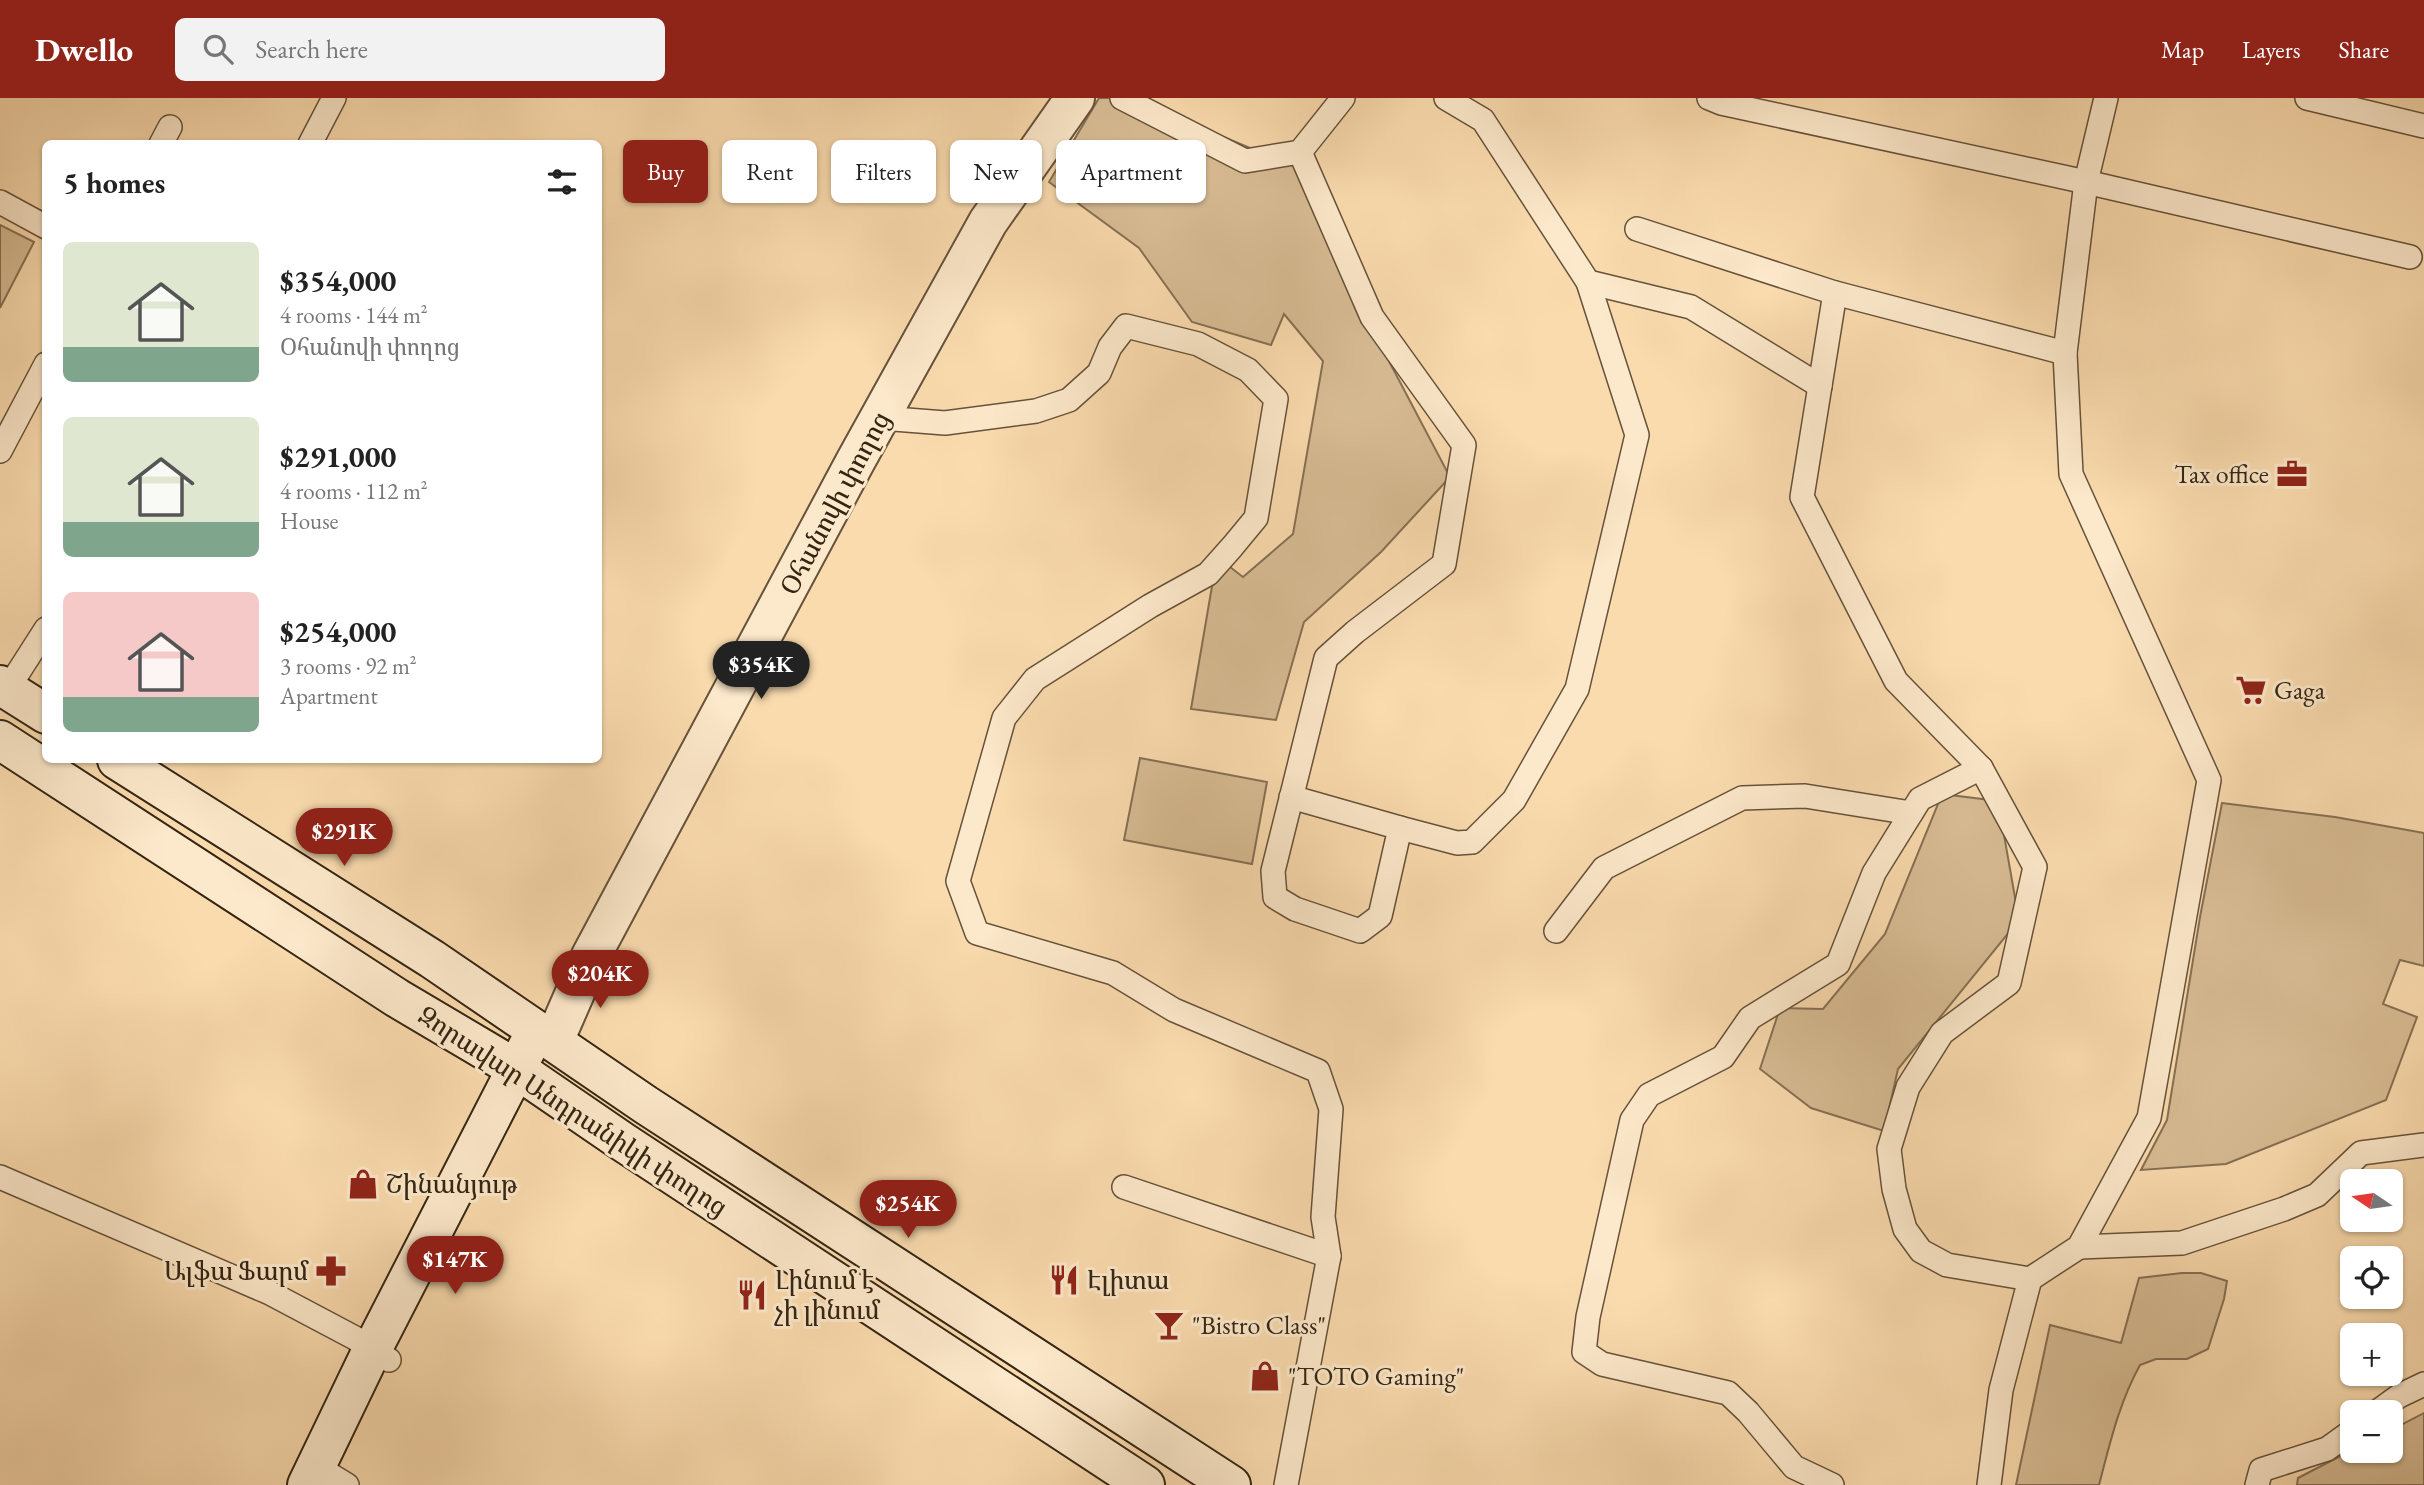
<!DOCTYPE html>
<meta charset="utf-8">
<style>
body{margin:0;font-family:"EB Garamond","Noto Serif Armenian",serif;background:#f2f2f2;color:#222;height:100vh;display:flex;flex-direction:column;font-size:26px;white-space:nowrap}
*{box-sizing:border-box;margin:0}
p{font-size:23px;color:#767676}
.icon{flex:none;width:38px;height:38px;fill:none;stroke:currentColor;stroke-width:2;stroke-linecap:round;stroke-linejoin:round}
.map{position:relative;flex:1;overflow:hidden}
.side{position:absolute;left:42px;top:42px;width:560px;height:623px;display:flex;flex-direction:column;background:#fff;border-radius:10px;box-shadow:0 2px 5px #0004}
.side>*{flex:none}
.banner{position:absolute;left:623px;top:42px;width:665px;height:63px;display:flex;gap:14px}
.needle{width:46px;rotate:283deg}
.fabs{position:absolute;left:2340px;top:1071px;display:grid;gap:14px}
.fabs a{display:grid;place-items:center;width:63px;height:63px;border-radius:10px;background:#fff;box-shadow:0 2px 5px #0004;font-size:35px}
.price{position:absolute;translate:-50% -60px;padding:0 16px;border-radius:24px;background:#8f2418;color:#fff;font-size:23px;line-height:46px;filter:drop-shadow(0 2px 4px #0008)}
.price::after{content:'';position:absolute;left:50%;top:42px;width:21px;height:16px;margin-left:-10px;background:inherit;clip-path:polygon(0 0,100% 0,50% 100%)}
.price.active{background:#222;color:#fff}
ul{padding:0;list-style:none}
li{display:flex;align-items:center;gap:21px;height:175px;padding:0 21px}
li span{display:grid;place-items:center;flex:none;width:196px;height:140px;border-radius:10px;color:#555}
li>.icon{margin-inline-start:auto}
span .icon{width:84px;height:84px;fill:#fffc;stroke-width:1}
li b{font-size:30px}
h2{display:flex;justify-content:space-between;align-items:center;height:84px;padding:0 21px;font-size:30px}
.tag{padding:0 24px;border-radius:10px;background:#fff;box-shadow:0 2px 5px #0004;font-size:24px;line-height:63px}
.tag.active{background:#8f2418;color:#fff}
header{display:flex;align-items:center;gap:42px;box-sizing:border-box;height:98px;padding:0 35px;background:#8f2418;color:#fff}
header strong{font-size:33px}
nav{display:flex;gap:38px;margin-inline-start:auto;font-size:24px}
.search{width:490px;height:63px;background:#f2f2f2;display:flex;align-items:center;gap:18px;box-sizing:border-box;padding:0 24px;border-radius:10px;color:#767676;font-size:26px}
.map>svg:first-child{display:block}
</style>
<header>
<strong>Dwello</strong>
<div class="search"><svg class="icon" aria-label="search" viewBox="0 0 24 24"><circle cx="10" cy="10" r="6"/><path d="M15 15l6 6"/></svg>Search here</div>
<nav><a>Map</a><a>Layers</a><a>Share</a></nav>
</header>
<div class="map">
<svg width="2424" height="1387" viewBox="0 0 2424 1387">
<rect width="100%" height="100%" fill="#fadbae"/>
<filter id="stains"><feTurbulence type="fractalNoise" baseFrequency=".00286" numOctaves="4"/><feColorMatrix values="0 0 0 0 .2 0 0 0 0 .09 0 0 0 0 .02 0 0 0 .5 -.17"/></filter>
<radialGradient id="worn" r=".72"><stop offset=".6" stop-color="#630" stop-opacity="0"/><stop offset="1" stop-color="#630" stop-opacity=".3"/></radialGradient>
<g fill="#d8bc94" stroke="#867054" stroke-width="2">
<path d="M1099,0H1130L1301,71L1381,248L1450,379L1381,454L1304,524L1276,622L1191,611L1217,459L1243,479L1293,436L1323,263L1284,216L1271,247L1192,224L1139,150L1049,84Z"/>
<path d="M0,127L34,144L0,210Z"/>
<path d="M1140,660L1267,684L1252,766L1124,742Z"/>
<path d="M1942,696L1998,703L2019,822L1898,971L1884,1033L1811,1010L1760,971L1780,910L1823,911L1885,836Z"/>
<path d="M2222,705L2335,719L2424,735V868L2400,862L2383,906L2417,919L2386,1002L2226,1066L2141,1072L2167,1022L2200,819Z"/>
<path d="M2182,1175H2201L2227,1183L2224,1201L2208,1251L2187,1261H2156L2140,1267C2119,1305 2110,1345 2099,1387H2016L2050,1227L2121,1245L2139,1180Z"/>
<path d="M2424,1315V1387H2297L2298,1380L2352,1352L2390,1353L2391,1332Z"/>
</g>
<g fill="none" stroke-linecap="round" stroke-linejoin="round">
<g stroke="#66523a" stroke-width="26">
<g id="service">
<path d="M1122,0L1245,63L1300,54L1343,0"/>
<path d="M1709,0L1721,5L2086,84L2410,159"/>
<path d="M2307,0L2424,28"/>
<path d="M161,46L170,29"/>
<path d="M310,46L334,0"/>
<path d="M0,104L46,129"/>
<path d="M1637,131L1835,195"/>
<path d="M1588,184L1691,209L1820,288"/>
<path d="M2065,255L2086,84L2106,0"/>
<path d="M881,320L945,325L1036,313L1069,302L1099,275L1110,249L1126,228L1198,246L1248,272L1276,301L1256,420L1232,449L1208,476L1150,508L1035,581L1004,620L958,783L977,835L1113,875L1174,912L1318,973L1331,1011L1323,1119L1329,1158L1286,1387"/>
<path d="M0,353L46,266"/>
<path d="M7,592L46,531"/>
<path d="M1291,699L1400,730L1380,818L1360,833L1295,811L1275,799L1273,773L1326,560L1355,534L1444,466L1464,347L1372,219L1300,54"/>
<path d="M1400,730L1457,745L1472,744L1514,702L1577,591L1637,337L1588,184L1483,22L1446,0"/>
<path d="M1556,833L1604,770L1742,700L1805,698L1911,715"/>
<path d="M0,1079L270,1195L355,1240L389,1262"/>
<path d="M1124,1089L1329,1158"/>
<path d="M2079,1149L2182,1145L2284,1111L2317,1097L2361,1055L2424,1047"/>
<path d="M2377,1314L2399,1298L2424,1286"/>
<path d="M316,1368L347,1387"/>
<path d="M1832,1387L1794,1369L1748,1314L1728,1295L1602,1266L1584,1254L1588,1219L1632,1022L1649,997L1723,959L1750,920L1838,866L1874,775L1920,701L1981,670"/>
<path d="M1989,1387L2001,1292L2030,1181L1947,1167L1921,1153L1905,1131L1894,1091L1889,1051L1908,989L1942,935L2009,885L2035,769L1981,670L1896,583L1802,399L1835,195L2065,255L2071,376L2209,682L2149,1020L2079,1149L2030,1181"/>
<path d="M2257,1387L2261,1372L2327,1351L2352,1333"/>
</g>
</g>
<g stroke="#66523a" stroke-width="42">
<path id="minor" d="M554,943L591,858L855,364L988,124L1075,0"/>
</g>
<g stroke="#342513" stroke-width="42">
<g id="secondary">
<path d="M0,587L46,616"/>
<path d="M0,642L397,900L515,970L623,1044L1145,1387"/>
<path d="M117,662L432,861L646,1007L1231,1387"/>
<path d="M307,1387L372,1252L528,948"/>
</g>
</g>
<use href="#service" stroke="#fce8ca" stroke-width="23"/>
<use href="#minor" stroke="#fce8ca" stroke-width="38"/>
<use href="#secondary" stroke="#fce8ca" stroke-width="38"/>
</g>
<defs>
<g id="office-bare" transform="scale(2.415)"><path d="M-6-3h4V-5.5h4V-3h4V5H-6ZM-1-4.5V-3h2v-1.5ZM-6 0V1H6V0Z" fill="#8f2418" stroke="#fce8ca" stroke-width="2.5" paint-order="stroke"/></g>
<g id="supermarket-bare" transform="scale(2.415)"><path d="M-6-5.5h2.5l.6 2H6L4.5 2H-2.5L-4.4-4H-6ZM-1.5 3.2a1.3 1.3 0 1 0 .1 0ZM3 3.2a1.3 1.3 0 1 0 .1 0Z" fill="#8f2418" stroke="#fce8ca" stroke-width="2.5" paint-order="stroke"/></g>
<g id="shop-bare" transform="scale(2.415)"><path d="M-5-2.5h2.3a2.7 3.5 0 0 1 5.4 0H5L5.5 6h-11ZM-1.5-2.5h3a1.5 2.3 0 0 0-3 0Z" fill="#8f2418" stroke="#fce8ca" stroke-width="2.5" paint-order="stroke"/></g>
<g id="pharmacy-bare" transform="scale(2.415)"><path d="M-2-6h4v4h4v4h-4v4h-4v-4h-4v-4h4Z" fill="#8f2418" stroke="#fce8ca" stroke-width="2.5" paint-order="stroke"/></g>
<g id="restaurant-bare" transform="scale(2.415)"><path d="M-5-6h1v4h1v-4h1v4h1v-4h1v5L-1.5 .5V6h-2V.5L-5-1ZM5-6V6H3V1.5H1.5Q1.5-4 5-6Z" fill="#8f2418" stroke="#fce8ca" stroke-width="2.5" paint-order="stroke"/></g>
<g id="bar-bare" transform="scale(2.415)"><path d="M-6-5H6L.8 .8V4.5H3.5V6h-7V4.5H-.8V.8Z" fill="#8f2418" stroke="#fce8ca" stroke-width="2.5" paint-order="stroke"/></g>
</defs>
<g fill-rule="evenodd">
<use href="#office-bare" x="2292" y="376"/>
<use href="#supermarket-bare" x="2251" y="592"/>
<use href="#shop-bare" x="363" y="1086"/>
<use href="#pharmacy-bare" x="331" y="1173"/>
<use href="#restaurant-bare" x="1064" y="1182"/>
<use href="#restaurant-bare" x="752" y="1197"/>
<use href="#bar-bare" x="1169" y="1227"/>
<use href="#shop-bare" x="1265" y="1278"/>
</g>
<g text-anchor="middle" stroke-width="6" stroke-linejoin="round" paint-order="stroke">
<g font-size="26" fill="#342513" stroke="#fce8ca" text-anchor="start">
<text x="2269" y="385" text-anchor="end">Tax office</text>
<text x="2274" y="601">Gaga</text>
<text x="386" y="1095">Շինանյութ</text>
<text x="308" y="1182" text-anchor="end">Ալֆա Ֆարմ</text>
<text x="775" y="1191">Լինում է<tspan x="775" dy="30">չի լինում</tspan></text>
<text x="1087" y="1191">Էլիտա</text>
<text x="1192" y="1236">"Bistro Class"</text>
<text x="1288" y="1287">"TOTO Gaming"</text>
</g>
<g font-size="26" fill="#342513" stroke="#fce8ca">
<text transform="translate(835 405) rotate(-62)" y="9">Օհանովի փողոց</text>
<text transform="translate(573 1013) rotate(33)" y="9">Զորավար Անդրանիկի փողոց</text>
</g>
</g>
<rect width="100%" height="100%" filter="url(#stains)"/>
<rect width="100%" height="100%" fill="url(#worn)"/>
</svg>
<div class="fabs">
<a><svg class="needle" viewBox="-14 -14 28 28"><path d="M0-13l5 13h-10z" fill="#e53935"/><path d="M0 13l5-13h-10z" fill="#767676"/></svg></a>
<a><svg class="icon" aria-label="locate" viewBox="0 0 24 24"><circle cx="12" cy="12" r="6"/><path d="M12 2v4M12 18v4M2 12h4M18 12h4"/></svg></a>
<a>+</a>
<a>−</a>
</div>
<b class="price active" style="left:761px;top:603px">$354K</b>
<b class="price" style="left:344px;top:770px">$291K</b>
<b class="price" style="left:600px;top:912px">$204K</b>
<b class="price" style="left:908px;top:1142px">$254K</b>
<b class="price" style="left:455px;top:1198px">$147K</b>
<div class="banner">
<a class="tag active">Buy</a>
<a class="tag">Rent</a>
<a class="tag">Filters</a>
<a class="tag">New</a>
<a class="tag">Apartment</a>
</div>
<section class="side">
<h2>5 homes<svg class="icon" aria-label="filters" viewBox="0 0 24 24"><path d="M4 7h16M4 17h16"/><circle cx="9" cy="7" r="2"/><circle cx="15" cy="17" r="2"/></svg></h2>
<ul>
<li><span style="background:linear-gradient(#dfe7d0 75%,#7fa58c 0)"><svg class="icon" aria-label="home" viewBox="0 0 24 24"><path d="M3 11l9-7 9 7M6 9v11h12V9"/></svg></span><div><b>$354,000</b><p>4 rooms · 144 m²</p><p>Օհանովի փողոց</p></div></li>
<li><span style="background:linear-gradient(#dfe7d0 75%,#7fa58c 0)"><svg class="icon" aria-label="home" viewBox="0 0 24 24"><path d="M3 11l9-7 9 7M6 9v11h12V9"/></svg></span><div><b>$291,000</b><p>4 rooms · 112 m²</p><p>House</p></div></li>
<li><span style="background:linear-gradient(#f6c9c9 75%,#7fa58c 0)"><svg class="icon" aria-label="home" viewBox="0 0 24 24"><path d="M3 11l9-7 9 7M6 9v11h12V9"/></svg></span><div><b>$254,000</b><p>3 rooms · 92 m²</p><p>Apartment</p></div></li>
</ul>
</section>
</div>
